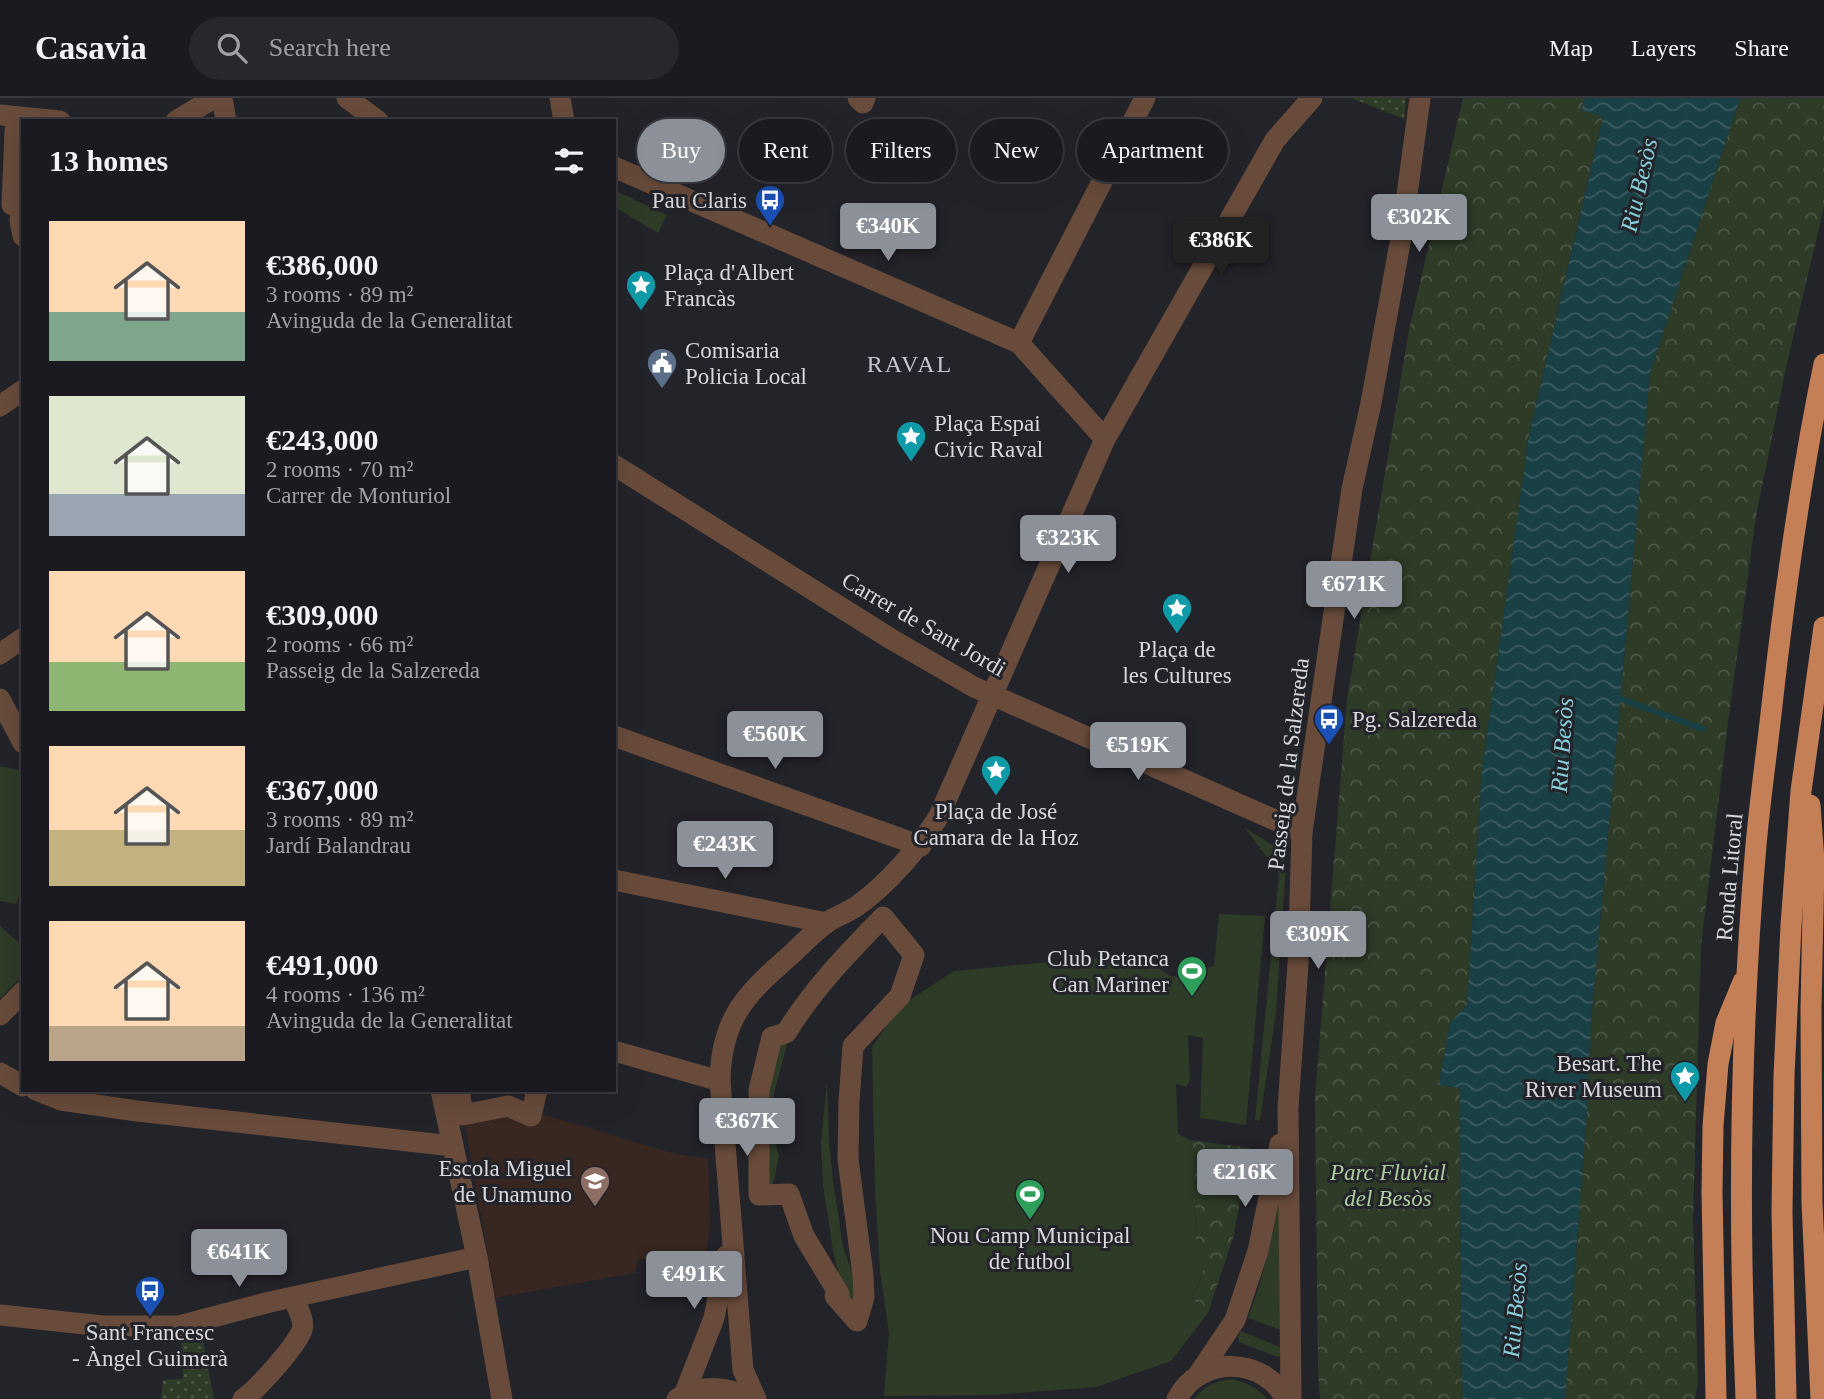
<!DOCTYPE html>
<meta charset="utf-8">
<style>
body{margin:0;font-family:"Times New Roman",serif;background:#27272d;color:#f1f3f6;height:100vh;display:flex;flex-direction:column;font-size:26px;white-space:nowrap}
*{box-sizing:border-box;margin:0}
p{font-size:23px;color:#9fa1a5}
.icon{flex:none;width:38px;height:38px;fill:none;stroke:currentColor;stroke-width:2;stroke-linecap:round;stroke-linejoin:round}
.map{position:relative;flex:1;overflow:hidden}
.drawer{position:absolute;left:21px;top:21px;width:595px;height:973px;display:flex;flex-direction:column;background:#1a1a20;border-radius:0px;box-shadow:0 7px 28px #0002,0 0 0 2px #38383e}
.drawer>*{flex:none}
.banner{position:absolute;left:637px;top:21px;width:665px;height:63px;display:flex;gap:14px}
.price{position:absolute;translate:-50% -60px;padding:0 16px;border-radius:7px;background:#8c9099;color:#fff;font-size:23px;line-height:46px;filter:drop-shadow(0 2px 4px #0008)}
.price::after{content:'';position:absolute;left:50%;top:42px;width:21px;height:16px;margin-left:-10px;background:inherit;clip-path:polygon(0 0,100% 0,50% 100%)}
.price.current{background:#222;color:#fff}
ul{padding:0;list-style:none}
li{display:flex;align-items:center;gap:21px;height:175px;padding:0 28px}
li span{display:grid;place-items:center;flex:none;width:196px;height:140px;border-radius:0px;color:#555}
li>.icon{margin-inline-start:auto}
span .icon{width:84px;height:84px;fill:#fffc;stroke-width:1}
li b{font-size:30px}
h2{display:flex;justify-content:space-between;align-items:center;height:84px;padding:0 28px;font-size:30px}
.pill{padding:0 24px;border-radius:32px;background:#1a1a20;box-shadow:0 7px 28px #0002,0 0 0 2px #38383e;font-size:24px;line-height:63px}
.pill.current{background:#8c9099;color:#fff}
header{display:flex;align-items:center;gap:42px;box-sizing:border-box;height:98px;padding:0 35px;background:#1a1a20;border-bottom:2px solid #38383e}
header strong{font-size:33px}
nav{display:flex;gap:38px;margin-inline-start:auto;font-size:24px}
.search{width:490px;height:63px;background:#27272d;display:flex;align-items:center;gap:18px;box-sizing:border-box;padding:0 24px;border-radius:38px;color:#9fa1a5;font-size:26px}
.map>svg:first-child{display:block}
</style>
<header>
<strong>Casavia</strong>
<div class="search"><svg class="icon" aria-label="search" viewBox="0 0 24 24"><circle cx="10" cy="10" r="6"/><path d="M15 15l6 6"/></svg>Search here</div>
<nav><a>Map</a><a>Layers</a><a>Share</a></nav>
</header>
<div class="map">
<svg width="1824" height="1301" viewBox="0 0 1824 1301">
<defs>
<pattern id="grass-dots" width="8" height="8" patternUnits="userSpaceOnUse" patternTransform="scale(1.75)"><rect width="8" height="8" fill="#2e3b27"/><path d="M2 2h.1M6 6h.1" fill="none" stroke="#4c5746" stroke-width="1.8" stroke-linecap="round"/></pattern>
<pattern id="forest-crowns" width="20" height="18" patternUnits="userSpaceOnUse" patternTransform="scale(1.75)"><rect width="20" height="18" fill="#2e3b27"/><path d="M2 6a3 3 0 1 1 6 0M12 15a3 3 0 1 1 6 0" fill="none" stroke="#4c5746"/></pattern>
<pattern id="water-waves" width="16" height="10" patternUnits="userSpaceOnUse" patternTransform="scale(1.75)"><rect width="16" height="10" fill="#194045"/><path d="M0 5q4-4 8 0t8 0" fill="none" stroke="#3a5b5f"/></pattern>
</defs>
<rect width="100%" height="100%" fill="#23232a"/>
<path fill="#382620" d="M539,1015L672,1055L708,1061L710,1126L704,1171L638,1161L635,1175L496,1200L463,1017Z"/>
<g fill="url(#grass-dots)">
<path d="M1351,0H1406L1404,21Z"/>
<path d="M202,1237L214,1301H161L163,1282L183,1281L181,1242Z"/>
</g>
<g fill="url(#forest-crowns)">
<path d="M1463,0H1585L1581,12L1603,18L1529,337L1482,672L1467,907L1450,925L1439,987L1460,990L1461,1260L1463,1301H1320L1318,1273L1315,999L1347,601L1409,232Z"/>
<path d="M1740,0H1824V109L1787,265L1756,418L1728,625L1701,848L1693,1122L1698,1284L1695,1301H1565L1587,1012L1591,923L1650,275Z"/>
<path d="M1190,1042L1250,1050L1233,1140L1208,1215L1192,1201L1202,1177L1206,1146L1196,1143L1194,1053Z"/>
</g>
<g fill="#2e3b27">
<path d="M614,92L667,117L658,135L614,109Z"/>
<path d="M0,668L23,673V787L16,806L0,803Z"/>
<path d="M1244,729L1280,752L1286,767L1276,914L1260,1023L1255,1022L1279,775Z"/>
<path d="M1219,816L1265,818L1246,1027L1200,1020L1203,940L1188,937L1190,983L1186,989L1176,986L1178,1036L1190,1042L1194,1053L1196,1143L1207,1146L1202,1177L1192,1201L1208,1215L1171,1263L1096,1289L994,1297L884,1298L889,1235L880,1173L875,1093L872,949L902,907L954,873L1092,860L1155,868L1172,879L1214,868Z"/>
<path d="M0,828L23,848V877L0,901Z"/>
<path d="M777,937L783,940L787,947L774,995L773,1034L779,1058L772,1092L760,1052Z"/>
<path d="M827,984L829,1043L833,1083L843,1149L853,1176L857,1223L841,1187L833,1153L823,1087L821,1045Z"/>
<path d="M1283,1074L1281,1232L1248,1220C1266,1172 1276,1125 1283,1074Z"/>
<path d="M1241,1233L1280,1249L1282,1253L1280,1258L1277,1259L1239,1244L1238,1239Z"/>
<path d="M1232,1281C1247,1285 1257,1289 1267,1301H1194C1204,1288 1216,1283 1232,1281Z"/>
</g>
<path fill="url(#water-waves)" d="M1585,0H1740L1650,275L1591,923L1587,1012L1565,1301H1463L1461,1260L1460,990L1439,987L1450,925L1467,907L1482,672L1529,337L1603,19L1581,12Z"/>
<g fill="none" stroke-linecap="round" stroke-linejoin="round">
<path stroke="#194045" stroke-width="6" d="M1613,598L1703,631"/>
<g stroke="#684b3b" stroke-width="21">
<path d="M222,0L226,23"/>
<path d="M347,0L378,23"/>
<path d="M560,0L564,23"/>
<path d="M858,0L863,5L865,0"/>
<path d="M0,17L60,23"/>
<path d="M176,23L214,0"/>
<path d="M614,69L1019,245L1105,341"/>
<path d="M12,107L15,33"/>
<path d="M23,111L20,122L23,138"/>
<path d="M1019,245L1145,0"/>
<path d="M0,308L23,292"/>
<path d="M614,367L891,541L974,589L1302,734"/>
<path d="M0,556L23,540"/>
<path d="M0,601L23,645"/>
<path d="M614,638L921,748"/>
<path d="M614,782L827,825"/>
<path d="M883,819L914,857L900,898L853,948L849,1004L848,1061L863,1177L864,1199L857,1223L835,1198L839,1196L804,1138L789,1096L759,1097V992L772,939L786,935C813,891 847,856 883,819Z"/>
<path d="M0,917L23,894"/>
<path d="M614,953L720,983"/>
<path d="M0,975L23,988"/>
<path d="M36,992L61,1002L137,1013L453,1048"/>
<path d="M441,992L477,1159L502,1301"/>
<path d="M459,992L463,1017L508,1008L531,1018L537,992"/>
<path d="M0,1217L103,1228H179L270,1204L477,1159"/>
<path d="M1198,1277L1235,1222L1258,1153L1280,1046"/>
<path d="M684,1297L714,1220L726,1158"/>
<path d="M243,1301C257,1292 296,1248 302,1232C305,1222 297,1209 293,1200"/>
<path d="M677,1301C698,1287 727,1287 748,1301"/>
<path d="M756,1301L743,1272L720,983C721,919 747,895 793,855C804,844 816,832 829,823C838,818 848,814 857,808C888,786 919,750 939,718L1105,341L1275,42L1312,0"/>
<path d="M1177,1301C1200,1257 1263,1258 1286,1301"/>
<path d="M1291,1301L1288,1010L1298,866L1302,734L1352,391L1371,305L1402,134L1420,0"/>
</g>
<g stroke="#c57f56" stroke-width="21">
<path d="M1810,707L1814,763L1811,911L1812,1105L1821,1301"/>
<path d="M1716,1301L1712,1094L1713,1028L1718,966L1726,925L1743,884"/>
<path d="M1746,1301C1738,1117 1740,931 1756,747C1760,703 1766,660 1771,616C1784,499 1800,382 1824,266"/>
<path d="M1786,1301L1782,1114L1784,978L1791,827L1801,693L1824,529"/>
</g>
</g>
<defs>
<g id="bus-pin" transform="scale(1.575)"><path d="M0 17L-7.5 6A9.5 9.5 0 1 1 7.5 6Z" fill="#1a4fb4" stroke="#23232a"/><path d="M-5-6H5V4H4V6H2V4H-2V6H-4V4H-5ZM-3.5-4V0h7V-4ZM-3.5 1.2v1.5H-2V1.2ZM2 1.2v1.5H3.5V1.2Z" fill="#fff"/></g>
<g id="sight-pin" transform="scale(1.575)"><path d="M0 17L-7.5 6A9.5 9.5 0 1 1 7.5 6Z" fill="#0f9aa8" stroke="#23232a"/><path d="M0-6L1.8-2.2L6-1.7L2.9 1.2L3.7 5.4L0 3.3L-3.7 5.4L-2.9 1.2L-6-1.7L-1.8-2.2Z" fill="#fff"/></g>
<g id="civic-pin" transform="scale(1.575)"><path d="M0 17L-7.5 6A9.5 9.5 0 1 1 7.5 6Z" fill="#5c6f8a" stroke="#23232a"/><path d="M-.6-6.5H3V-4.5H.6V-3L4-1V1h2V6H-6V1h2V-1L-.6-3ZM-1.2 2.5V6h2.4V2.5Z" fill="#fff"/></g>
<g id="stadium-pin" transform="scale(1.575)"><path d="M0 17L-7.5 6A9.5 9.5 0 1 1 7.5 6Z" fill="#2e9e5b" stroke="#23232a"/><path d="M0-5a6.5 5 0 1 0 0 10a6.5 5 0 1 0 0-10ZM-3.5-1.8h7v3.6h-7Z" fill="#fff"/></g>
<g id="school-pin" transform="scale(1.575)"><path d="M0 17L-7.5 6A9.5 9.5 0 1 1 7.5 6Z" fill="#8d6e63" stroke="#23232a"/><path d="M0-5L7-2L0 1L-7-2ZM-4 1L0 2.5L4 1V4Q0 6-4 4Z" fill="#fff"/></g>
</defs>
<g fill-rule="evenodd">
<use href="#bus-pin" x="770" y="102"/>
<use href="#sight-pin" x="641" y="187"/>
<use href="#civic-pin" x="662" y="265"/>
<use href="#sight-pin" x="911" y="338"/>
<use href="#sight-pin" x="1177" y="510"/>
<use href="#bus-pin" x="1329" y="621"/>
<use href="#sight-pin" x="996" y="672"/>
<use href="#stadium-pin" x="1192" y="873"/>
<use href="#sight-pin" x="1685" y="978"/>
<use href="#school-pin" x="595" y="1083"/>
<use href="#stadium-pin" x="1030" y="1096"/>
<use href="#bus-pin" x="150" y="1193"/>
</g>
<g text-anchor="middle" stroke-width="6" stroke-linejoin="round" paint-order="stroke">
<g font-size="23" fill="#d9d8dd" stroke="#23232a" text-anchor="end">
<text x="747" y="110">Pau Claris</text>
<text x="664" y="182" text-anchor="start">Plaça d'Albert<tspan x="664" dy="26">Francàs</tspan></text>
<text x="685" y="260" text-anchor="start">Comisaria<tspan x="685" dy="26">Policia Local</tspan></text>
<text x="934" y="333" text-anchor="start">Plaça Espai<tspan x="934" dy="26">Civic Raval</tspan></text>
<text x="1177" y="559" text-anchor="middle">Plaça de<tspan x="1177" dy="26">les Cultures</tspan></text>
<text x="1352" y="629" text-anchor="start">Pg. Salzereda</text>
<text x="996" y="721" text-anchor="middle">Plaça de José<tspan x="996" dy="26">Camara de la Hoz</tspan></text>
<text x="1169" y="868">Club Petanca<tspan x="1169" dy="26">Can Mariner</tspan></text>
<text x="1662" y="973">Besart. The<tspan x="1662" dy="26">River Museum</tspan></text>
<text x="572" y="1078">Escola Miguel<tspan x="572" dy="26">de Unamuno</tspan></text>
<text x="1030" y="1145" text-anchor="middle">Nou Camp Municipal<tspan x="1030" dy="26">de futbol</tspan></text>
<text x="150" y="1242" text-anchor="middle">Sant Francesc<tspan x="150" dy="26">- Àngel Guimerà</tspan></text>
</g>
<g font-size="23" fill="#d9d8dd" stroke="#23232a">
<text transform="translate(924 526) rotate(30)" y="8">Carrer de Sant Jordi</text>
<text transform="translate(1288 666) rotate(-83)" y="8">Passeig de la Salzereda</text>
<text transform="translate(1729 779) rotate(-85)" y="8">Ronda Litoral</text>
</g>
<g font-size="23" font-style="italic" fill="#adcd9d" stroke="#23232a">
<text x="1388" y="1082">Parc Fluvial<tspan x="1388" dy="26">del Besòs</tspan></text>
</g>
<g font-size="24" font-style="italic" fill="#86cfda" stroke="#23232a">
<text transform="translate(1639 87) rotate(-77)" y="8">Riu Besòs</text>
<text transform="translate(1562 647) rotate(-86)" y="8">Riu Besòs</text>
<text transform="translate(1515 1212) rotate(-85)" y="8">Riu Besòs</text>
</g>
<g font-size="24" letter-spacing="2" fill="#c5c5ce" stroke="#23232a">
<text x="910" y="274">RAVAL</text>
</g>
</g>
</svg>
<b class="price" style="left:1419px;top:156px">€302K</b>
<b class="price" style="left:888px;top:165px">€340K</b>
<b class="price current" style="left:1221px;top:179px">€386K</b>
<b class="price" style="left:1068px;top:477px">€323K</b>
<b class="price" style="left:1354px;top:523px">€671K</b>
<b class="price" style="left:775px;top:673px">€560K</b>
<b class="price" style="left:1138px;top:684px">€519K</b>
<b class="price" style="left:725px;top:783px">€243K</b>
<b class="price" style="left:1318px;top:873px">€309K</b>
<b class="price" style="left:747px;top:1060px">€367K</b>
<b class="price" style="left:1245px;top:1111px">€216K</b>
<b class="price" style="left:239px;top:1191px">€641K</b>
<b class="price" style="left:694px;top:1213px">€491K</b>
<div class="banner">
<a class="pill current">Buy</a>
<a class="pill">Rent</a>
<a class="pill">Filters</a>
<a class="pill">New</a>
<a class="pill">Apartment</a>
</div>
<section class="drawer">
<h2>13 homes<svg class="icon" aria-label="filters" viewBox="0 0 24 24"><path d="M4 7h16M4 17h16"/><circle cx="9" cy="7" r="2"/><circle cx="15" cy="17" r="2"/></svg></h2>
<ul>
<li><span style="background:linear-gradient(#ffd9b3 65%,#7fa58c 0)"><svg class="icon" aria-label="home" viewBox="0 0 24 24"><path d="M3 11l9-7 9 7M6 9v11h12V9"/></svg></span><div><b>€386,000</b><p>3 rooms · 89 m²</p><p>Avinguda de la Generalitat</p></div></li>
<li><span style="background:linear-gradient(#dfe7d0 70%,#9aa5b1 0)"><svg class="icon" aria-label="home" viewBox="0 0 24 24"><path d="M3 11l9-7 9 7M6 9v11h12V9"/></svg></span><div><b>€243,000</b><p>2 rooms · 70 m²</p><p>Carrer de Monturiol</p></div></li>
<li><span style="background:linear-gradient(#ffd9b3 65%,#8fb573 0)"><svg class="icon" aria-label="home" viewBox="0 0 24 24"><path d="M3 11l9-7 9 7M6 9v11h12V9"/></svg></span><div><b>€309,000</b><p>2 rooms · 66 m²</p><p>Passeig de la Salzereda</p></div></li>
<li><span style="background:linear-gradient(#ffd9b3 60%,#c2b280 0)"><svg class="icon" aria-label="home" viewBox="0 0 24 24"><path d="M3 11l9-7 9 7M6 9v11h12V9"/></svg></span><div><b>€367,000</b><p>3 rooms · 89 m²</p><p>Jardí Balandrau</p></div></li>
<li><span style="background:linear-gradient(#ffd9b3 75%,#b9a48a 0)"><svg class="icon" aria-label="home" viewBox="0 0 24 24"><path d="M3 11l9-7 9 7M6 9v11h12V9"/></svg></span><div><b>€491,000</b><p>4 rooms · 136 m²</p><p>Avinguda de la Generalitat</p></div></li>
</ul>
</section>
</div>
